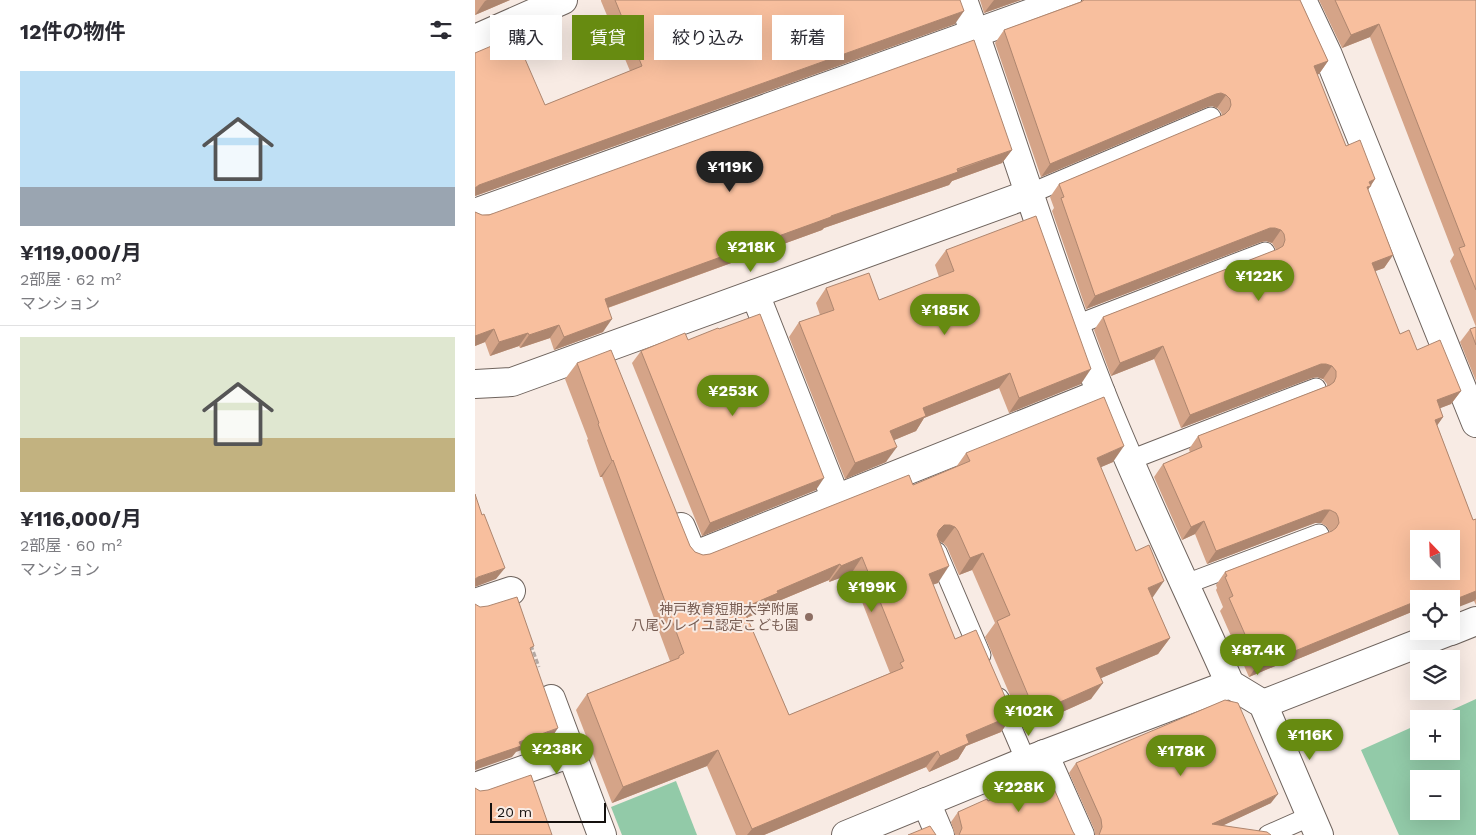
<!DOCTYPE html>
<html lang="ja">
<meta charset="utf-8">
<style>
body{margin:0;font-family:"Work Sans","Noto Sans JP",sans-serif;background:#f2f2f3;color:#2b2b33;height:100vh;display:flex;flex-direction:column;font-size:19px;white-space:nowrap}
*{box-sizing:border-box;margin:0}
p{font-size:16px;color:#7c7c81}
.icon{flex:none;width:28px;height:28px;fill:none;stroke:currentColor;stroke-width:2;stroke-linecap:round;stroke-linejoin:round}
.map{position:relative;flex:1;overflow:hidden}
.sheet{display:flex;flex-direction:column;background:#fff;width:475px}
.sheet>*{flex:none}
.banner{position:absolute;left:15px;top:15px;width:475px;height:45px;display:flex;gap:10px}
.needle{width:32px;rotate:337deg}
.controls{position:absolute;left:935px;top:530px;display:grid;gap:10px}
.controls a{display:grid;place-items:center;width:50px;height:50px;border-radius:0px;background:#fff;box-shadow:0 5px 20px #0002;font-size:25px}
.scale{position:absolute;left:15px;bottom:12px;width:116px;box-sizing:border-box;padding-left:5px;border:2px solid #14100e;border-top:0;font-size:14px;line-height:18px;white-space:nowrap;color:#14100e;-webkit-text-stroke:4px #f8ebe4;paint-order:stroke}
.price{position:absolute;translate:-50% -42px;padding:0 11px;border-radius:18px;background:#678b11;color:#fff;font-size:16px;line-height:32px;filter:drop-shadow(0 1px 2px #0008)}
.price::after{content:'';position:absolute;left:50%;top:30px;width:15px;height:11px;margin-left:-8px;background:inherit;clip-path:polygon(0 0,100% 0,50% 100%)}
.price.active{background:#222;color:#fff}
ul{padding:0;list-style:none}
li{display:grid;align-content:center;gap:10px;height:265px;padding:0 20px}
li+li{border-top:1px solid #e1e1e2}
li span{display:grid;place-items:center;height:155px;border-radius:0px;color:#555}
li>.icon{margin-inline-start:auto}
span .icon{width:90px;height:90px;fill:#fffc;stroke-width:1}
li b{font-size:21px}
h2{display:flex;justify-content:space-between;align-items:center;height:60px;padding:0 20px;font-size:21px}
.tag{padding:0 18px;border-radius:0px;background:#fff;box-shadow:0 5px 20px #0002;font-size:18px;line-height:45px}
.tag.active{background:#678b11;color:#fff}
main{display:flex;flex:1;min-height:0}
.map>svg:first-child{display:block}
</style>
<main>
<section class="sheet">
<h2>12件の物件<svg class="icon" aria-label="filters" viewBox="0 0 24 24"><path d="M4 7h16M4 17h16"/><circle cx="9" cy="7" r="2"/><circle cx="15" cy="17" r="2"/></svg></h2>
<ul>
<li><span style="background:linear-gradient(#bfe0f5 75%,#9aa5b1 0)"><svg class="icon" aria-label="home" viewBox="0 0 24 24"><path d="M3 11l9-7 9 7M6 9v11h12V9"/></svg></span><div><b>¥119,000/月</b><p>2部屋 · 62 m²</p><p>マンション</p></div></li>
<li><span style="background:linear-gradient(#dfe7d0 65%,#c2b280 0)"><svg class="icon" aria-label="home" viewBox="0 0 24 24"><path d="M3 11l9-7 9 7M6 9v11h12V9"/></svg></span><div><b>¥116,000/月</b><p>2部屋 · 60 m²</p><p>マンション</p></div></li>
</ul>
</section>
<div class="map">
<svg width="1001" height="835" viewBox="0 0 1001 835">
<rect width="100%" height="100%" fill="#f8ebe4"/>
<g fill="#92caa8" fill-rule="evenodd">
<path d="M1001,699V835H924L886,750L944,724V751H976V719H957ZM944,779H976V811H944Z"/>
<path d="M201,781L222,835H147L136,807Z"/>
</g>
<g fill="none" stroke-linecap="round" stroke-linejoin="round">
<g stroke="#6e635d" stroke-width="21">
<g id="lane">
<path d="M554,194L736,117"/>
<path d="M601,325L790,252"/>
<path d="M655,460L841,388"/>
<path d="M462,552L506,655"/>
<path d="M711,584L844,534"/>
<path d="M524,698L551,761"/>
<path d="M793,835L836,816"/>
</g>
</g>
<g stroke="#6e635d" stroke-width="30">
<g id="street">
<path d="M488,0C535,131 575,264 626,393C665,491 712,587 755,684L788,704L844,835"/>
<path d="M827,0L853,55L1001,423"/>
<path d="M0,39L88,0"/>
<path d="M0,213L592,0"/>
<path d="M280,294L361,499"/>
<path d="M0,384L37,382L554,194"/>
<path d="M206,527L218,556L626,393"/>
<path d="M0,603L36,591"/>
<path d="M976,631L1001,621"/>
<path d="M76,699L127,835"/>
<path d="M788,704L975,631"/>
<path d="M569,754L605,835"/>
<path d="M0,787L96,753"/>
<path d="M451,802L465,835"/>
<path d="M371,835L551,761L755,684"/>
</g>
</g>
<path stroke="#b3a8a3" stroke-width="3" stroke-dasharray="5 2.5" stroke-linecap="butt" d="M56,645L64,667"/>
<use href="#lane" stroke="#fff" stroke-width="19"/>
<use href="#street" stroke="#fff" stroke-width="28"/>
</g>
<g fill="#d5a488" fill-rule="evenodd">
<path d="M0,0H35L0,15Z"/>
<path d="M126,0H485L480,24L0,196V53L70,105L155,71L126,1Z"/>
<path d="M505,0H546L509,13Z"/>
<path d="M607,0H825L853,61L844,74H842L871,146L900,179L893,190L918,255L909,268L900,271L925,334L986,391L976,404L965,408L968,417L962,425L998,520L1001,519V605L999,601L976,599H944V622L939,611L806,666L805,664L774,677L745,611L748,607L741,590L742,588L741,585L750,572L855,532L854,530L851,526L846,523H840L732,564L720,534L707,540L679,477L688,464L715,453L714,449L723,436L852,386V384L848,379L842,377L837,378L706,428L679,359L636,376L619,330L628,317L801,250L800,248L797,243L791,241L786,242L611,309L577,211L579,208L575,197L584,184L747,116L746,112L742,108L737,106L732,107L566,177L520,43L529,30L607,1Z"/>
<path d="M844,0H1001V327L975,261L979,255L895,37L867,48Z"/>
<path d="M537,150L527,163L477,181L474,185L349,228L347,230L133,308L128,332L79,350L75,338L45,348L44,346L15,356L10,342L0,346V212L7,215Z"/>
<path d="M471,250L606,384L534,413L524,388L449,418L441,431L419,440L411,462L370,479L314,337L324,322L345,315L341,303L351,288L404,300L464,277L460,265Z"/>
<path d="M1001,327V381L985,342L995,329Z"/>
<path d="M213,340L341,490L227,536L157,363L166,351Z"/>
<path d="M102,363L215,546L220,552L228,555L235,554L438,485L481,467L491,453L638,462L626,467L678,597H677L695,638L683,654L626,678L616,699L556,726L553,720L547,723L510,637L520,623L497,570L484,575L472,547L468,543L465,541L463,583L458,584L480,639L538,715L526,732L491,746L483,759L454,772L451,767L289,835H261L232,766L137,803L101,710L112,694L195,661L127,477H125L112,440L113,439L90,379ZM376,574L415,673L314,715L272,618L291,609L294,605L354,580V582Z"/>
<path d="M601,763L796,803L748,825L796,835H620L619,829L594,773Z"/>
<path d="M513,801L598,832L600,835H480L476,822L483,812Z"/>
</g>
<g fill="#ae866f">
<path d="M12,0H35L0,15L10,1Z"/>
<path d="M519,0H546L509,13Z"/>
<path d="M489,11L480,24L0,196V188L4,185Z"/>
<path d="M904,24L895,37L867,48L876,35Z"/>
<path d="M853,61L844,74L830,79L839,66Z"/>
<path d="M746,93L751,95L742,108L737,106L732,107L566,177L575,164L741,94Z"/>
<path d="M537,150L527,163L477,181L474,185L349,228L347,230L121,312L130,299Z"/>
<path d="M900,179L887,199L894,182Z"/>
<path d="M795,228H800L806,230L797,243L791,241L786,242L611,309L620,296Z"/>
<path d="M918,255L909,268L887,276L897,263Z"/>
<path d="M137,319L128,332L79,350L89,337Z"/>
<path d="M84,325L75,338L45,348L54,335Z"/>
<path d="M19,329L10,342L0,346V336Z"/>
<path d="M53,333L44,346L15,356L24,342Z"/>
<path d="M688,346L679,359L636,376L645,363Z"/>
<path d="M846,364H851L857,366L848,379L842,377L837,378L706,428L715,415Z"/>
<path d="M616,369L606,384L534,413L544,398Z"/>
<path d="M535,373L524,388L449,418L441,431L405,446L415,431L448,408Z"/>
<path d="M986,391L976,404L953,413L962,400Z"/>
<path d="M968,417L959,430L960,420Z"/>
<path d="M649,446L638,462L610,474L622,458Z"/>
<path d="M422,447L411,462L370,479L380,463Z"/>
<path d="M138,460L127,477H125L137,461Z"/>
<path d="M349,478L341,490L227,536L235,523Z"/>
<path d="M849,510H855L846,523H840L732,564L741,551Z"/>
<path d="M729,521L720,534L707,540L716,527Z"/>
<path d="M469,525H475L480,527L468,543L464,541L458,542L464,530Z"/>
<path d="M508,553L497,570L484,575L495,558Z"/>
<path d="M387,557L376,574L354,582L366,566Z"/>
<path d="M365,564L354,580L294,605L291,609L257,624L268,608L302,591Z"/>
<path d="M474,566L463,583L443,590L454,574Z"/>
<path d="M30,568L21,579L0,587V579L3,577Z"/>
<path d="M689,581L678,597L662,604L673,588Z"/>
<path d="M1001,591V599L999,601L976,610V601Z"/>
<path d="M944,600V605L939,611L806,666L815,653Z"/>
<path d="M695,638L683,654L610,685L621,668Z"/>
<path d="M814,651L805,664L774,677L783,664Z"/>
<path d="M628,683L616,699L556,726L567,710Z"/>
<path d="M565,704L553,720L547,723L558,707Z"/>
<path d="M538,715L526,732L491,746L483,759L454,772L465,756L491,735Z"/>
<path d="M83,728L75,740L41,752L37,757L0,770V763L2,761L44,742Z"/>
<path d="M243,750L232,766L137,803L148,787Z"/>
<path d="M463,751L451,767L289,835H272L277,829Z"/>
<path d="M803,794L796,803L730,834L737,824Z"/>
</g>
<g fill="#f8bf9e" stroke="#ae866f" fill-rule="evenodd">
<path d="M140,0H485L489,11L4,185L0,188V53L40,36L70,105L167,66Z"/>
<path d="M609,0H825L853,61L839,66L871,146L885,140L900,179L894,182L896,186L892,187L918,255L897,263L925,334L934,330L942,350L965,340L986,391L962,400L968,417L960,420L998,520L1001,519V591L976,601V599H944V600L815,653L814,651L783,664L754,598L758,596L750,577L752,576L750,572L857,531L861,528L864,523L863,517L861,513L855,510H849L741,551L729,521L716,527L688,464L727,447L723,436L855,385L859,382L861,377V371L857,366L851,364H846L715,415L688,346L645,363L628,317L803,249L808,246L810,240L809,234L806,230L800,228H795L620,296L586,198L589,197L584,184L750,114L754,110L756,105L755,99L751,95L746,93L741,94L575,164L529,30L606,2ZM944,539H976V571H944Z"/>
<path d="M860,0H1001V290L984,248L990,246L904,24L876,35Z"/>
<path d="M499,40L537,150L482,169L483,172L356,216V217L130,299L137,319L89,337L84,325L54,335L53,333L24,342L19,329L0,336V212L7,215H14Z"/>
<path d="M561,216L616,369L544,398L535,373L448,408L451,416L415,431L422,447L380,463L324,322L359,310L351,288L394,273L404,300L479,271L471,250Z"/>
<path d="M285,314L349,478L235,523L166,351L210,333L213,340L243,328L244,329Z"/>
<path d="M1001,327V345L995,329Z"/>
<path d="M136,350L215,546L220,552L228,555L235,554L434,475L438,485L495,461L491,453L629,397L649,446L622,458L661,551L674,545L689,581L673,588L695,638L621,668L628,683L567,710L565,704L558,707L522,621L535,615L508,553L495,558L483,531L480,527L475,525H469L464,530L462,535L474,566L454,574L480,639L501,630L538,715L491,735L494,743L465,756L463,751L277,829L243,750L148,787L112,694L204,658V656L209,653L138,460L137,461L123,424L124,423L102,363ZM387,557L429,661L425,663L428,668L314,715L268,608L303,593L302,591L365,564L366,566Z"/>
<path d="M0,494L7,515L9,514L30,568L3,577L0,579Z"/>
<path d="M42,597L59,646L55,648L83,728L44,742L46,746L2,761L0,763V604L5,607L13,606Z"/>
<path d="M750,700L763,703L803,794L737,824L792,832L796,835H624L627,827L626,819L601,763Z"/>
<path d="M56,775L77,835H0V788L5,791L13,790Z"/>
<path d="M569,775H573L598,832L600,835H484L487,828L483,812L512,799L513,801Z"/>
<path d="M455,826L461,835H433Z"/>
</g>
<circle fill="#8d6e63" stroke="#f8ebe4" stroke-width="2" cx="334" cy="617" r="5"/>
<g text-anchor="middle" stroke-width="4" stroke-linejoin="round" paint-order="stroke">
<g font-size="14" fill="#785e54" stroke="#f8ebe4" text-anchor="end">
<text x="324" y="614">神戸教育短期大学附属<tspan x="324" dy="16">八尾ソレイユ認定こども園</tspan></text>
</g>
</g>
</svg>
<div class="controls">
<a><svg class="needle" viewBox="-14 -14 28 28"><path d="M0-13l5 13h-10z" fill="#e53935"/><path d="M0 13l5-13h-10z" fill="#7c7c81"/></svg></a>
<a><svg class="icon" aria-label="locate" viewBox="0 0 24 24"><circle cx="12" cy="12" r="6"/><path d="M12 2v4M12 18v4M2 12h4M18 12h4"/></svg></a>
<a><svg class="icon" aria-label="layers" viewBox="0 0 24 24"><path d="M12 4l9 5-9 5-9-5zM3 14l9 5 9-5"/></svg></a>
<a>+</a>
<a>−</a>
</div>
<div class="scale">20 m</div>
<b class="price active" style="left:255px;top:193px">¥119K</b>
<b class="price" style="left:276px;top:273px">¥218K</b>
<b class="price" style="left:784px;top:302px">¥122K</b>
<b class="price" style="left:470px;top:336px">¥185K</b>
<b class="price" style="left:258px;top:417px">¥253K</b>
<b class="price" style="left:397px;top:613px">¥199K</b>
<b class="price" style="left:783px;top:676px">¥87.4K</b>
<b class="price" style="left:554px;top:737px">¥102K</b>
<b class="price" style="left:835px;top:761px">¥116K</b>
<b class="price" style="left:82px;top:775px">¥238K</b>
<b class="price" style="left:706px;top:777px">¥178K</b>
<b class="price" style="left:544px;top:813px">¥228K</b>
<div class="banner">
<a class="tag">購入</a>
<a class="tag active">賃貸</a>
<a class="tag">絞り込み</a>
<a class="tag">新着</a>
</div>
</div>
</main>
